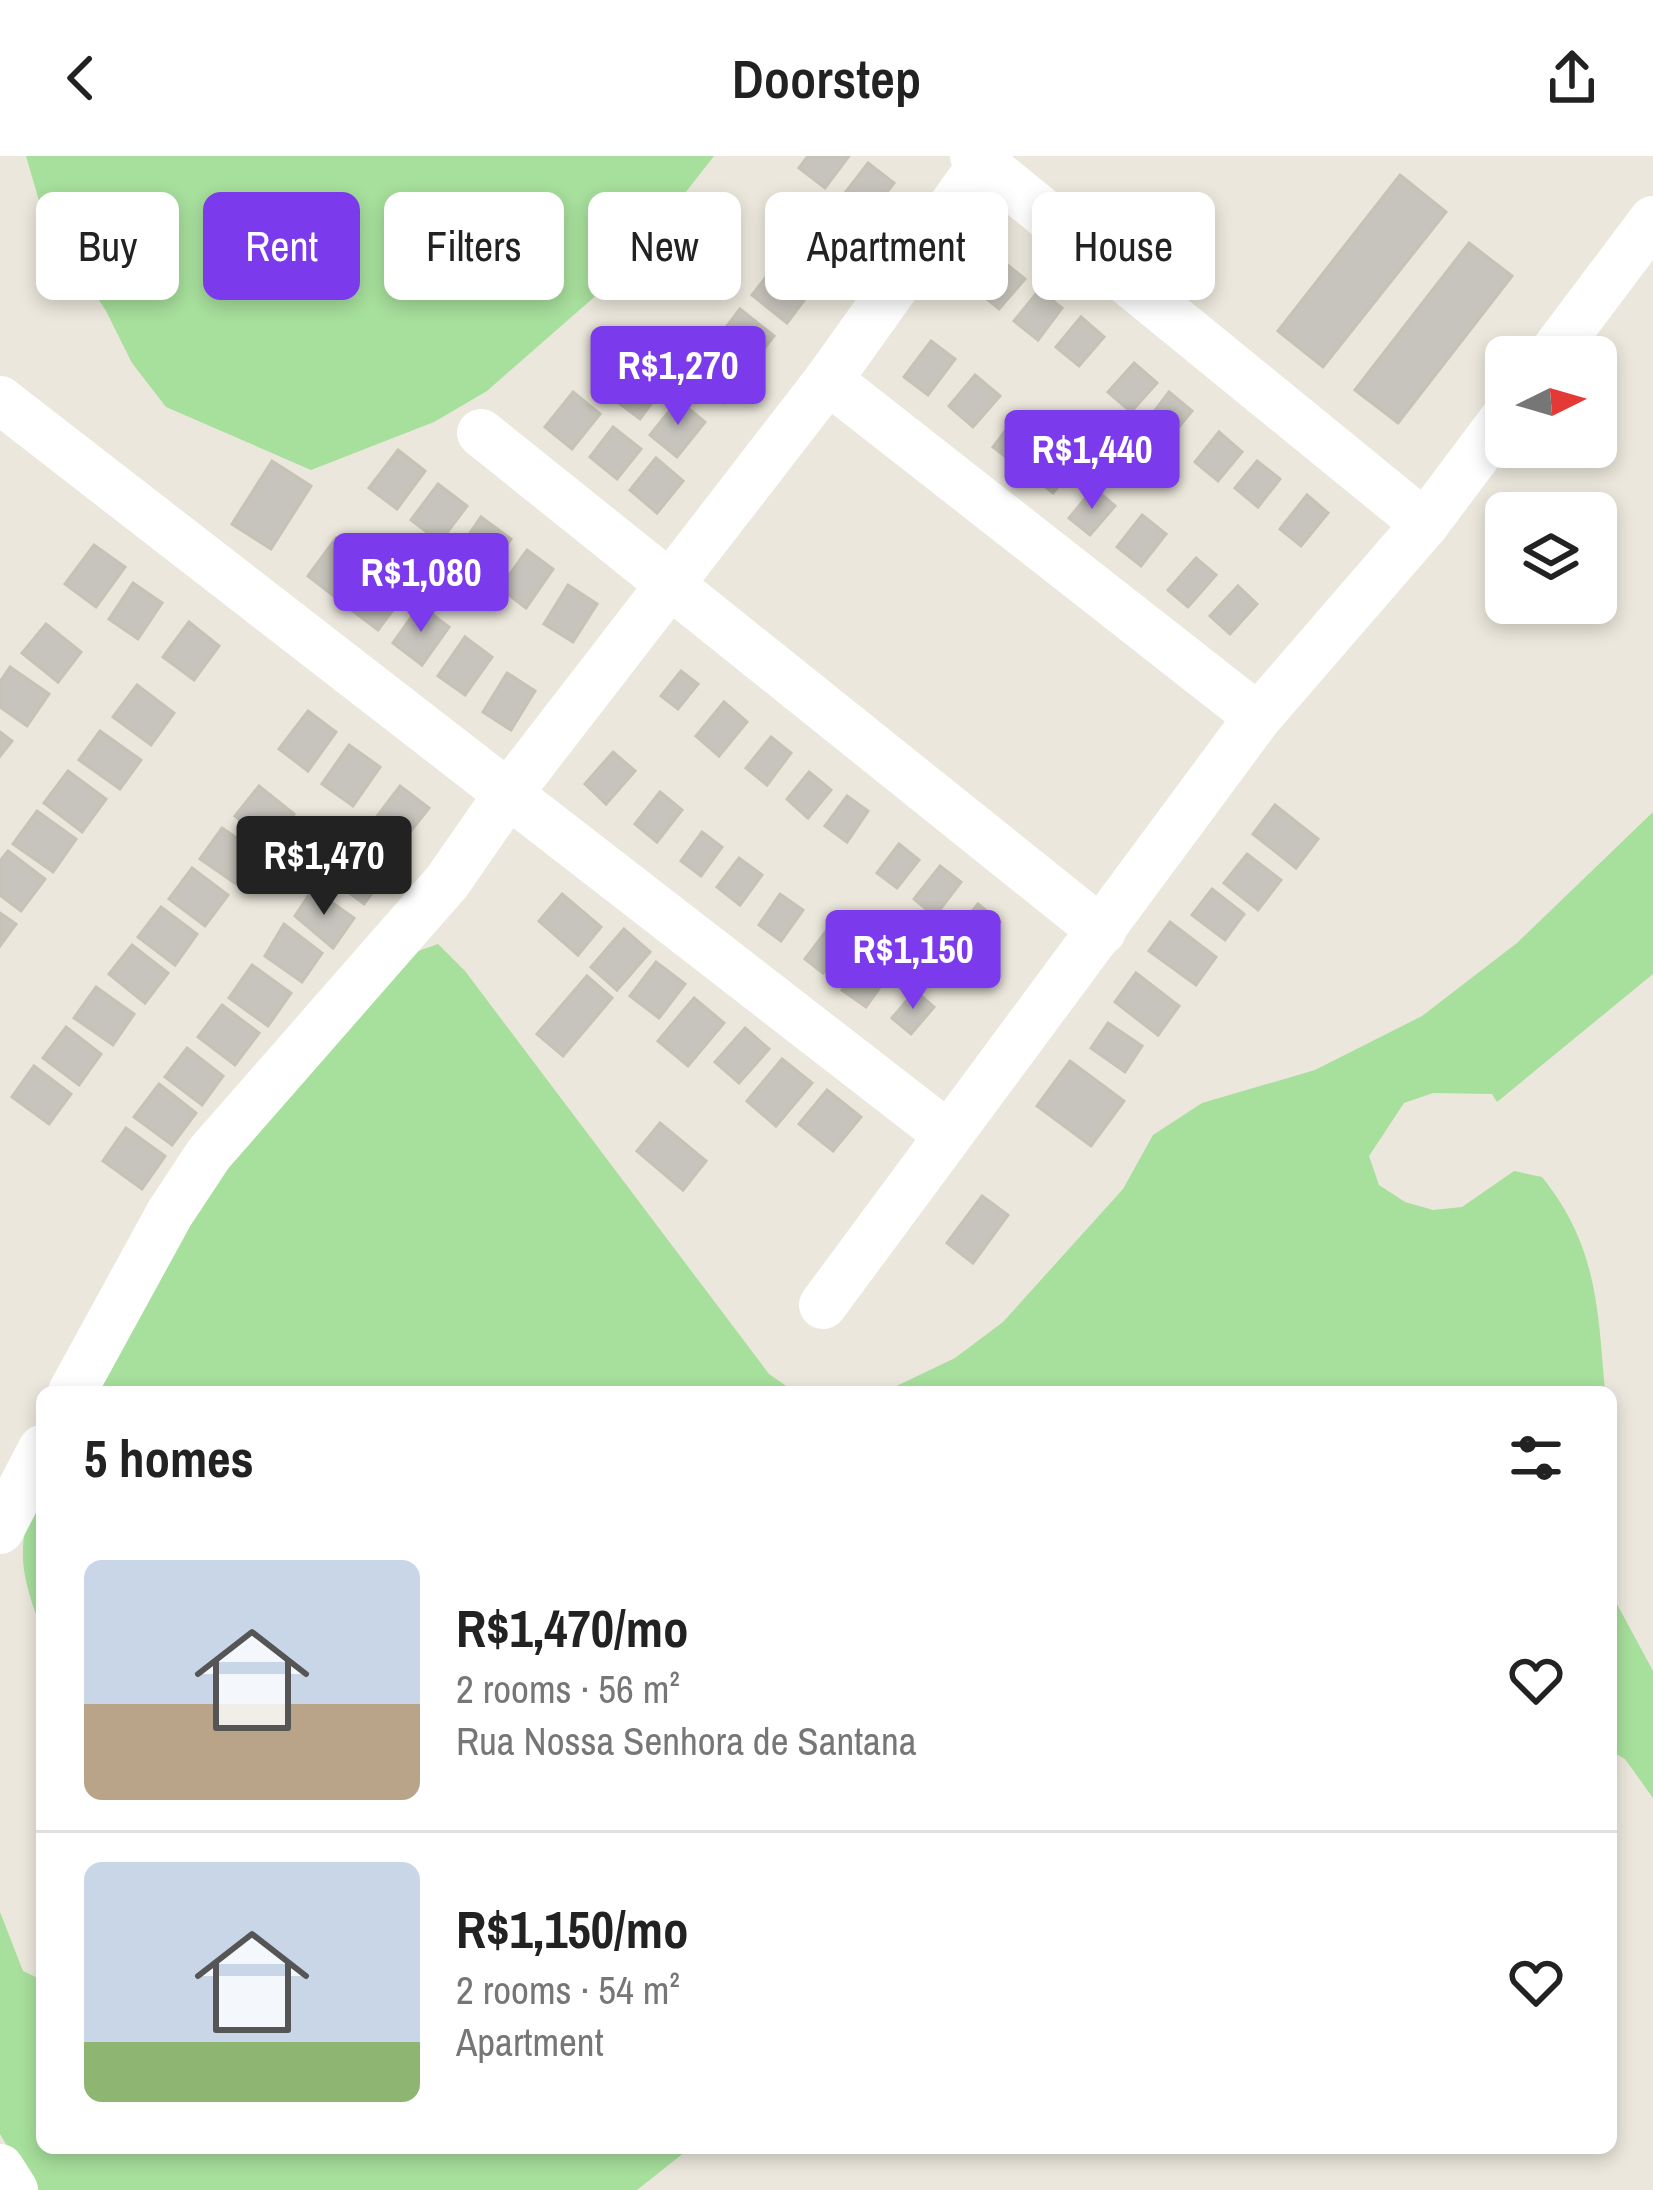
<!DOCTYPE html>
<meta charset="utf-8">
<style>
body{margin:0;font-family:"Archivo Narrow",sans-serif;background:#f2f2f2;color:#222;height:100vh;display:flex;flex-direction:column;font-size:45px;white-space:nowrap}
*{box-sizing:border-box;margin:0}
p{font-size:39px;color:#767676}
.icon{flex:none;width:66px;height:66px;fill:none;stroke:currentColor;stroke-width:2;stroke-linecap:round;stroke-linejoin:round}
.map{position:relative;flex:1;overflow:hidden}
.side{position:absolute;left:36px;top:1230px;width:1581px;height:768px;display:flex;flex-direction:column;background:#fff;border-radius:18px;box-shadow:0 6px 18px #0003}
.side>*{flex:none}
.guide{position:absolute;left:36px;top:36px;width:1581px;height:108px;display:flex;gap:24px}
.needle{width:78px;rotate:85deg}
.controls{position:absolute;left:1485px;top:180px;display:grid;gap:24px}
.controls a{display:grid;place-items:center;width:132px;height:132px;border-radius:18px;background:#fff;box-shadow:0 6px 18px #0003;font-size:60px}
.price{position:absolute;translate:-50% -102px;padding:0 27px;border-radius:12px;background:#7c3aed;color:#fff;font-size:39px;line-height:78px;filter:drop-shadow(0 3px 6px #0008)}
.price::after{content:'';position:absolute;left:50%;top:72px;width:36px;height:27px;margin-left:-18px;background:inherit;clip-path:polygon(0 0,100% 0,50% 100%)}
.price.current{background:#222;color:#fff}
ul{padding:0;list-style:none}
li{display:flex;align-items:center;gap:36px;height:300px;padding:0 48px}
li+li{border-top:3px solid #e0e0e0}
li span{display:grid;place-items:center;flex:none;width:336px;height:240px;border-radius:18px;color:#555}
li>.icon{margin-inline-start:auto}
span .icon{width:144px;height:144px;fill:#fffc;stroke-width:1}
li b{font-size:51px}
h2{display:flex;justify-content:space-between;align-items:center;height:144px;padding:0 48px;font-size:51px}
.chip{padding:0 42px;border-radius:18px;background:#fff;box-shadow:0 6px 18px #0003;font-size:42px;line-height:108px}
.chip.current{background:#7c3aed;color:#fff}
header{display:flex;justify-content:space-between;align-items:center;height:156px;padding:0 48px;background:#fff;font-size:54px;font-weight:600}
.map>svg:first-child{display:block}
</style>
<header><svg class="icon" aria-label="back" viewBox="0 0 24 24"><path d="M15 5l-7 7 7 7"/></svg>Doorstep<svg class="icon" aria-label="share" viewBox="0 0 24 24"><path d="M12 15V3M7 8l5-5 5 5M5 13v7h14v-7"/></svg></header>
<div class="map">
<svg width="1653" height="2034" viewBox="0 0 1653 2034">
<rect width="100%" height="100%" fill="#ebe7dc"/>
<g fill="#a7df9c">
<path d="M26,0H714L624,115L487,235L434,266L311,314L166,251L132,207L106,155L42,55Z"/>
<path d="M1653,656V818L1497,946L1492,938L1433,937L1404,947L1369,1000L1379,1029L1405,1046L1433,1054L1462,1051L1514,1015L1542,1021C1597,1089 1598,1152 1605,1236H884L955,1202L1003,1166L1123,1033L1153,979L1202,947L1315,914L1422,860L1517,787Z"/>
<path d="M438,788L465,815L769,1218L795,1236H90L234,993L399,802Z"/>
<path d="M42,1324V1475C18,1411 15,1387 42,1324Z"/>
<path d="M1611,1437L1653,1515V1642L1625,1603L1611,1595Z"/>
<path d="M0,1756L23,1815L42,1824V1992H690L637,2034H33L0,1978Z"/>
</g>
<g fill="#c6c4bc" stroke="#c6c3b6" stroke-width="3">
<path d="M808,0H849L825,32L799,12Z"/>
<path d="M868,7L894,27L864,66L838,46Z"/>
<path d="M1400,19L1446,56L1323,211L1278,175Z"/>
<path d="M808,69L840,95L820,120L788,94Z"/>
<path d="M969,71L992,90L969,119L946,100Z"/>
<path d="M1469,87L1512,120L1398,267L1355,234Z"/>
<path d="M999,102L1025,123L999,153L974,132Z"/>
<path d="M774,111L808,139L787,167L752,139Z"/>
<path d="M1039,134L1062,152L1038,184L1014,165Z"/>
<path d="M740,153L774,180L754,205L721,178Z"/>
<path d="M1081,161L1104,181L1079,210L1056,191Z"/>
<path d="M931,185L955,203L928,239L904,221Z"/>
<path d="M710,194L744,223L724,247L689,220Z"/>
<path d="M642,207L667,226L640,263L615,244Z"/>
<path d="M1134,207L1157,227L1131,256L1108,236Z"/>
<path d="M975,219L1000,240L973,271L949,250Z"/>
<path d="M573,236L600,258L572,293L545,271Z"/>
<path d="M1169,236L1192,255L1169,283L1147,265Z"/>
<path d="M678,244L705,266L677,301L650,279Z"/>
<path d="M1016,261L1038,278L1015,308L993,291Z"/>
<path d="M613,271L641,293L617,323L590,301Z"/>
<path d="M1219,276L1242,296L1218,325L1195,306Z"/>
<path d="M1053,288L1077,307L1053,337L1029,318Z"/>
<path d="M398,294L425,315L397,353L369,332Z"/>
<path d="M656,302L683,325L657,357L630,334Z"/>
<path d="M272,305L311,330L271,393L232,368Z"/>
<path d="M1257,305L1280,323L1258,351L1235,332Z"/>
<path d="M438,328L467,350L440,386L411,364Z"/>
<path d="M1094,332L1115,350L1090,379L1069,362Z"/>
<path d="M1307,339L1328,357L1301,390L1280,373Z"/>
<path d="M1142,359L1166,378L1141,410L1117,391Z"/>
<path d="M481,361L511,383L484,421L455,399Z"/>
<path d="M336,382L364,403L335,441L308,420Z"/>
<path d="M94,389L125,411L96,451L65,428Z"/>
<path d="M527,394L553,413L526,452L500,432Z"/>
<path d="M1196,402L1216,419L1188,451L1168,434Z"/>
<path d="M376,416L405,438L378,474L349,452Z"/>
<path d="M133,427L162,447L138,483L109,463Z"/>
<path d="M568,429L597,448L573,486L544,468Z"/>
<path d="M1238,430L1257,448L1230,478L1210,460Z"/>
<path d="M420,449L449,471L422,509L393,487Z"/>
<path d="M189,466L219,490L194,524L163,501Z"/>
<path d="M46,468L81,496L58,526L22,497Z"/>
<path d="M465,481L492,501L465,539L438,520Z"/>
<path d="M10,511L49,538L27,570L0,551V526Z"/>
<path d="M681,515L698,528L678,553L661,540Z"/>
<path d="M507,517L535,535L511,574L483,556Z"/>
<path d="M137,529L174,557L151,589L113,561Z"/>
<path d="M724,546L747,566L719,600L696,580Z"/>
<path d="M308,555L336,576L308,615L279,593Z"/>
<path d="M100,575L141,604L120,633L79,604Z"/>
<path d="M0,576L12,585L0,600Z"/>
<path d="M771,581L791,597L767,629L746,612Z"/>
<path d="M349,589L380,611L353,650L322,628Z"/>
<path d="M613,596L635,615L606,648L585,628Z"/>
<path d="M68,615L106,643L82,676L44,647Z"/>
<path d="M809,616L831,634L808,662L787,643Z"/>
<path d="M259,630L294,658L270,688L235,660Z"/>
<path d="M400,630L429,652L403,685L375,663Z"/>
<path d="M660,636L682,654L657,686L635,668Z"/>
<path d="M847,640L868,655L847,686L825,670Z"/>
<path d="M1275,649L1318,683L1296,712L1253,678Z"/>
<path d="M37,655L76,683L53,716L13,688Z"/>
<path d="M222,672L261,699L239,730L200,703Z"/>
<path d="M702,676L722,691L701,720L681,705Z"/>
<path d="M351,688L388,716L364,748L327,720Z"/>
<path d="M899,688L919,704L897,732L877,717Z"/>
<path d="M8,695L45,723L21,755L0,739V705Z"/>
<path d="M1247,698L1281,724L1258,754L1224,727Z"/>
<path d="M739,702L762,719L740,749L717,731Z"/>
<path d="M940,710L961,726L935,760L914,743Z"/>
<path d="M192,712L228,739L205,770L169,743Z"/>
<path d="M313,733L354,762L333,792L295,760Z"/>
<path d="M1212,733L1244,758L1225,784L1192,759Z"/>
<path d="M562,738L601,771L578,799L539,765Z"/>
<path d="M780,738L803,754L781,785L759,769Z"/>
<path d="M978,748L1000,766L977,794L956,776Z"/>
<path d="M161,751L197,778L175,809L138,781Z"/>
<path d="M0,757L16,768L0,790Z"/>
<path d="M1170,766L1216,801L1196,829L1149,795Z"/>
<path d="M284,768L322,797L302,826L265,800Z"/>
<path d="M830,770L847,784L823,817L805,803Z"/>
<path d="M624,773L650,796L617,834L591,811Z"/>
<path d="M132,789L168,817L145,847L109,818Z"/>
<path d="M865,800L890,817L866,851L842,834Z"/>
<path d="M656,806L685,828L659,862L630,840Z"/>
<path d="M252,809L291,837L268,870L229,842Z"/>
<path d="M1136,817L1179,850L1158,879L1115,846Z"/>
<path d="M587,820L612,842L563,900L537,878Z"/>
<path d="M96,831L134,858L113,889L74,862Z"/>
<path d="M915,835L934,851L911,878L892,862Z"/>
<path d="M694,842L724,867L688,910L658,885Z"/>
<path d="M222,849L259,877L235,909L198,881Z"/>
<path d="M1108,867L1142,890L1125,916L1091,892Z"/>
<path d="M66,871L101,898L79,929L43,902Z"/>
<path d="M745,872L769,893L739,927L715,906Z"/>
<path d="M187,892L223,920L202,949L165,921Z"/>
<path d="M782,903L812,927L776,970L747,945Z"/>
<path d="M1070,905L1124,945L1091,990L1037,950Z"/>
<path d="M34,910L71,938L49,968L12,941Z"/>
<path d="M159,928L196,957L172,989L134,961Z"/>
<path d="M827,934L861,961L833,995L799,968Z"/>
<path d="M660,967L706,1005L683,1034L637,995Z"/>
<path d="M126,972L165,1000L142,1033L103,1005Z"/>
<path d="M982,1040L1008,1059L973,1107L947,1087Z"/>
</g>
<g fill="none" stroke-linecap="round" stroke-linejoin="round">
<g stroke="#fff" stroke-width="48">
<path d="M974,0L1425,368"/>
<path d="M1550,201L1653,64"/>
<path d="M828,224L1258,561"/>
<path d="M0,244L947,978"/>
<path d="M481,277L1102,775"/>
<path d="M823,1149L1258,561L1425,368L1506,260"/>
<path d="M72,1236L170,1057L209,998L447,726L508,638L828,224L988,0"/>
<path d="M0,1374L42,1293"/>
<path d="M0,2012L14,2034"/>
</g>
</g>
</svg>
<div class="controls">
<a><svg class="needle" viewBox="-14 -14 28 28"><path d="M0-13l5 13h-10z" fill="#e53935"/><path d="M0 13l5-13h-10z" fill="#767676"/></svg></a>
<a><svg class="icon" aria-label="layers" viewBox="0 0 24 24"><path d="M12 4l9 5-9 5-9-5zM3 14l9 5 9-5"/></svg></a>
</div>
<b class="price" style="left:678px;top:272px">R$1,270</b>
<b class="price" style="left:1092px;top:356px">R$1,440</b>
<b class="price" style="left:421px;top:479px">R$1,080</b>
<b class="price current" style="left:324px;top:762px">R$1,470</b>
<b class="price" style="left:913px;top:856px">R$1,150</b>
<div class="guide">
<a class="chip">Buy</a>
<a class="chip current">Rent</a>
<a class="chip">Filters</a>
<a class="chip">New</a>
<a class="chip">Apartment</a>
<a class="chip">House</a>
</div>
<section class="side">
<h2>5 homes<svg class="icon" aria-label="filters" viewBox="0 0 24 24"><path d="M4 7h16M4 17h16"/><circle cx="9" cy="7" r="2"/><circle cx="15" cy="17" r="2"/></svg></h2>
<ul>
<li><span style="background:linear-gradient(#c9d6e8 60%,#b9a48a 0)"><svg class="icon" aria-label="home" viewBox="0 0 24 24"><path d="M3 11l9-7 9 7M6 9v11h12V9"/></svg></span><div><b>R$1,470/mo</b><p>2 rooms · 56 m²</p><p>Rua Nossa Senhora de Santana</p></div><svg class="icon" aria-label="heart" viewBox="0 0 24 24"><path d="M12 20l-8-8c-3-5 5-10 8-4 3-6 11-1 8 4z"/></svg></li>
<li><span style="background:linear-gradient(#c9d6e8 75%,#8fb573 0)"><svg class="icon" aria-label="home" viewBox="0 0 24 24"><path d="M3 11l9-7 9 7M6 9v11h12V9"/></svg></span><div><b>R$1,150/mo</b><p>2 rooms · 54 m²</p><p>Apartment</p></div><svg class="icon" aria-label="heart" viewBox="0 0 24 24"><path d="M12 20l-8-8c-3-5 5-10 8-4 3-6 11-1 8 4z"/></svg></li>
</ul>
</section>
</div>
